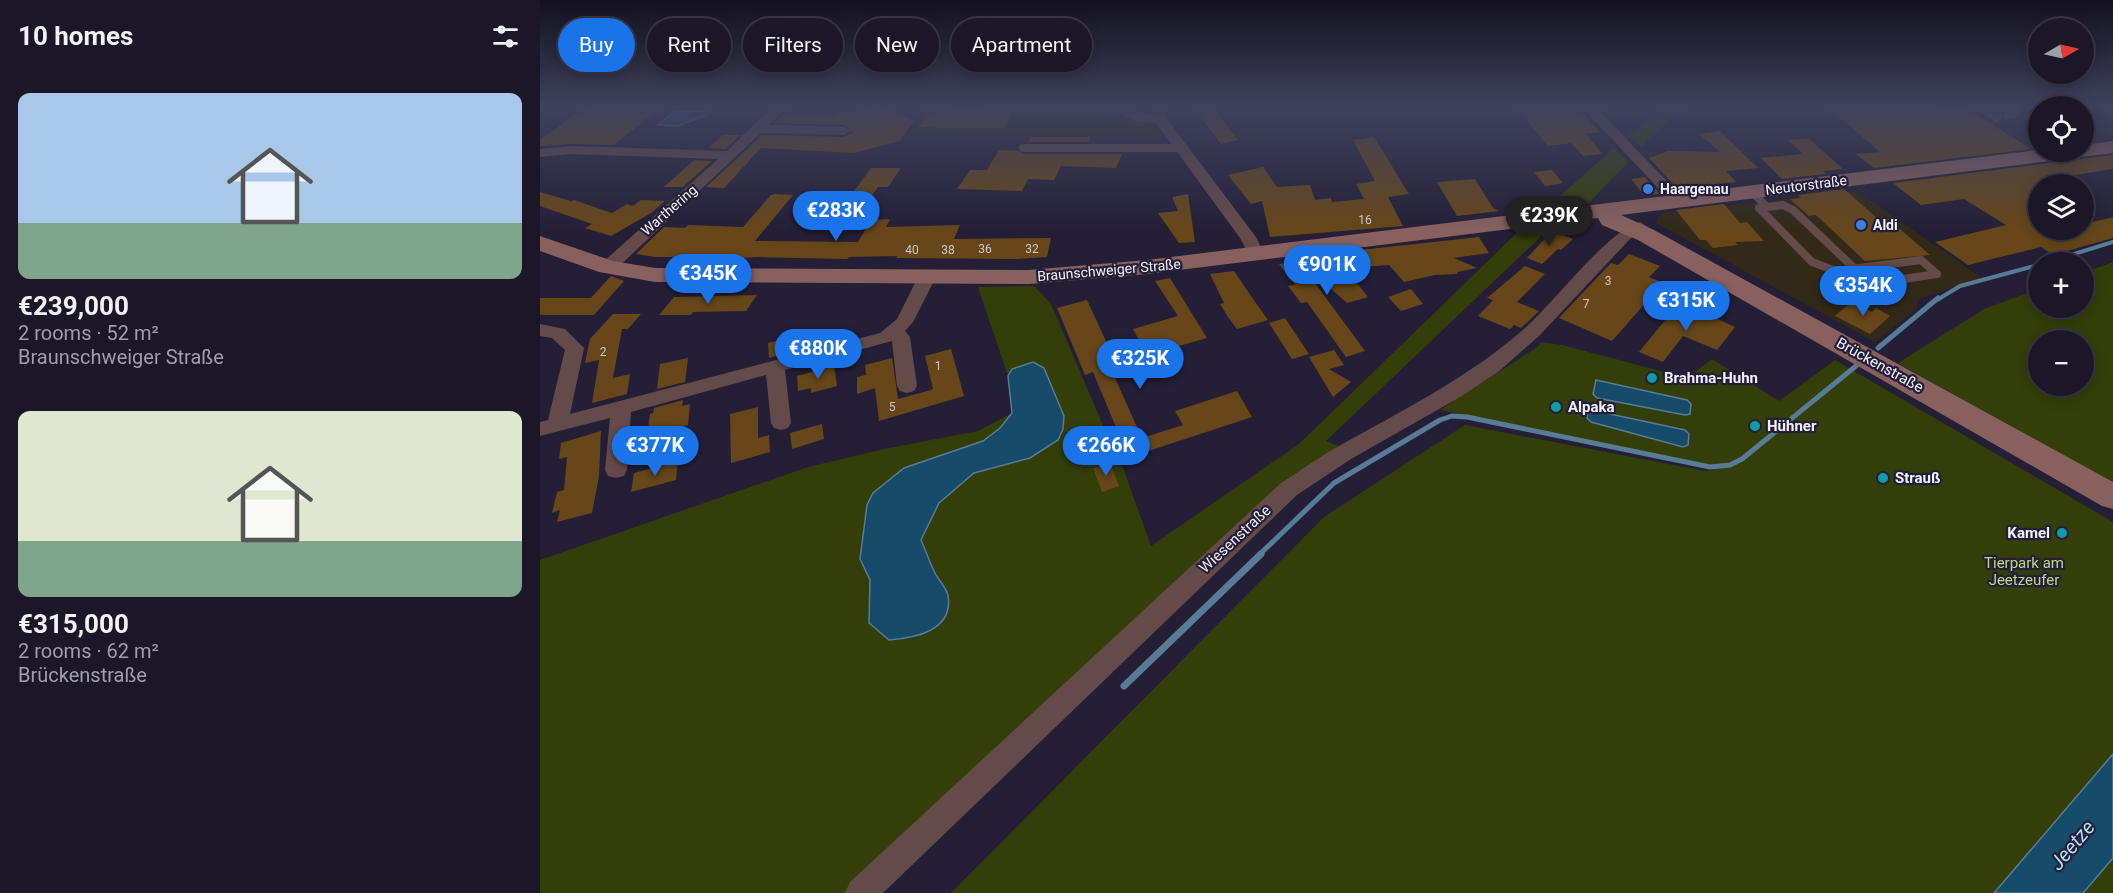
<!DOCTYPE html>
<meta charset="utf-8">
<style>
body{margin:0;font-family:Roboto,sans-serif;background:#282435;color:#f1f3f6;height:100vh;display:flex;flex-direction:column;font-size:22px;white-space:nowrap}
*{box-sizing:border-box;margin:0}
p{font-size:20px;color:#a09fa8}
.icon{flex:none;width:33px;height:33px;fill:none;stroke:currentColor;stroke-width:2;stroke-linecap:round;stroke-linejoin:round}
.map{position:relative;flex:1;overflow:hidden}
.panel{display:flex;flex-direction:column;background:#1b1729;width:540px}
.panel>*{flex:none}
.hud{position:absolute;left:18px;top:18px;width:570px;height:54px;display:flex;gap:12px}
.needle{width:39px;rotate:81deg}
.buttons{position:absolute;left:1488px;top:18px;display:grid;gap:12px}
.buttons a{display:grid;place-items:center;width:66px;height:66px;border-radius:50%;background:#1b1729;box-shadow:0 3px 15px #0003,0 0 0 2px #393646;font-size:30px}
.price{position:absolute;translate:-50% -51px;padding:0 14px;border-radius:21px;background:#1a73e8;color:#fff;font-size:20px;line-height:39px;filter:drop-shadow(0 2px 3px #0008)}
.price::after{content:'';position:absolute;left:50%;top:36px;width:18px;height:14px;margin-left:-9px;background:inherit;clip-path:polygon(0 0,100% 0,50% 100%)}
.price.active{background:#222;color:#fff}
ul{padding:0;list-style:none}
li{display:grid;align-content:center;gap:12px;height:318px;padding:0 18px}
li span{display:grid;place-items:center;height:186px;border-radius:12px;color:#555}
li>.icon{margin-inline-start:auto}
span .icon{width:108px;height:108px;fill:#fffc;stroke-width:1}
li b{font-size:26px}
h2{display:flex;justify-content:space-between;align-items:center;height:72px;padding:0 18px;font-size:26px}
.tag{padding:0 21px;border-radius:27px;background:#1b1729;box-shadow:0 3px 15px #0003,0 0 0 2px #393646;font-size:21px;line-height:54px}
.tag.active{background:#1a73e8;color:#fff}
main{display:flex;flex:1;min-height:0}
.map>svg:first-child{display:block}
</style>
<main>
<section class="panel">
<h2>10 homes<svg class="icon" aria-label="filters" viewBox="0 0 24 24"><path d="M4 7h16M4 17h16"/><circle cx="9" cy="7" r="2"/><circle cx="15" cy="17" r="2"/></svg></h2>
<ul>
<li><span style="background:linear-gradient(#a9c7e8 70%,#7fa58c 0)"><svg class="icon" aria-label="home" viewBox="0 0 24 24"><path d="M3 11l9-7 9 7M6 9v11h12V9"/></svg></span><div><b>€239,000</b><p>2 rooms · 52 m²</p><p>Braunschweiger Straße</p></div></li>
<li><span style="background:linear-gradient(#dfe7d0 70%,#7fa58c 0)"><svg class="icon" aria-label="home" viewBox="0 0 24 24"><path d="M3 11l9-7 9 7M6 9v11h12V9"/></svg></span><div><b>€315,000</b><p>2 rooms · 62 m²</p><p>Brückenstraße</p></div></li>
</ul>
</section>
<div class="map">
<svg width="1573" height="893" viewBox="0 0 1573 893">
<rect width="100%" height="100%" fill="#241f37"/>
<g fill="#322919">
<path d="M387,106H556L589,119L601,113L611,122L624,139L367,135Z"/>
<path d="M1317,191L1442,278L1379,299L1375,310L1335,342L1116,223L1118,217L1124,213Z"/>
</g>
<g fill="#343e09" fill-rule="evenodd">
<path d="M1125,106H1146L1101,147L1088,135Z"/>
<path d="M1074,148L1088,162L1048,204L1014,208L1011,204Z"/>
<path d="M1012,226L786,441L801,447L315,893H0V560L268,467L344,449L438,431L472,413L460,428L443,441L364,468L320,559L330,580L329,623L349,640L373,638L394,630L408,594L395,572L381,540L399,503L434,473L490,458L472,369L468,376L438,287L494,286L511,304L577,458L581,462L611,546L759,444L982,228Z"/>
<path d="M1573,262V484L1358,363L1444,309L1498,289V308H1544V273ZM1498,340H1544V386H1498Z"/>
<path d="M1001,342L1022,345L1147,378L1172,359L1239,401L1295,360L1573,522V754L1454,893H411L784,517L925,425L1165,471L1175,470L1170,467L900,410L999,346Z"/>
<path d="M1573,858V893H1543Z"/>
</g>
<g fill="#164b6a" stroke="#587c96" stroke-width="1.5">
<path d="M135,111H169L167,115L138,126L118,125Z"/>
<path d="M493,362L504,368L524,416L523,429L518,440L490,458L434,473L399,503L381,540C386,551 390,564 396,575C400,581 406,588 408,595C414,631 375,638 349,640L329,623L330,580L320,559L327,505L333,493L364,468L443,441L460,428L472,413L468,376L472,369Z"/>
<path d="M1056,380L1147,400L1151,404L1150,414L1145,415L1057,398L1053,394Z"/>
<path d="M1051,410L1145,430L1149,434L1148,445L1143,447L1051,422L1047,418L1048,411Z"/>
<path d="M1573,754V858L1543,893H1454Z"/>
</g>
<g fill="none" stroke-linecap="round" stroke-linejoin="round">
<g stroke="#587c96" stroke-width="4">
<path d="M1508,262L1573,242"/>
<path d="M1397,300L1420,286L1498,265"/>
</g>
<g stroke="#587c96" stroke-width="5">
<path d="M1338,348L1398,298"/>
<path d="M719,555L794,483L900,420L912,416L927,417L1170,467L1190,465L1202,459L1316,366"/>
</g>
<path stroke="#587c96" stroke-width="7" d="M584,686L721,554"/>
</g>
<g fill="#674719">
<path d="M47,106H122L74,145L31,144L0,146V140Z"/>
<path d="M334,106H344L374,121L360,141L314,153L221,148L184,188L166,187L222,135L304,137L313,132L304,125L235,123L242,116H294L297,113L311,114Z"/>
<path d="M652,106H672L698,140L681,144Z"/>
<path d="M975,106H1039L1041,112L1061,132L1046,134L1063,154L1043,156L1031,143L1008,146Z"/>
<path d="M1287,106H1396L1399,109L1423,106L1491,149L1334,168L1316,154L1340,152Z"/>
<path d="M407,107L453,108L450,112H472L463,129L379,127L391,111H404Z"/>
<path d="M1180,131L1218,168L1186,171L1196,182L1167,185L1170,188L1140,192L1109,158L1128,151L1180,152L1159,134Z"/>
<path d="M183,135H200L186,149L168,148Z"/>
<path d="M491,137H550L548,142H488Z"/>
<path d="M834,137L869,194L848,197L863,226L730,237L722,201L711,204L688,175L723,167L737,187L770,185L775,200L791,198L792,202L824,199L816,184L835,181L813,140Z"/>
<path d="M1268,138L1303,169L1283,171L1286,174L1242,179L1221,158L1263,154L1248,140Z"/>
<path d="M459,150L478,151L483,154H582L576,168L521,166L514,180L488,179L482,191L417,189L430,170H447Z"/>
<path d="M1573,155V169L1528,176L1543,184H1498V230H1544V224L1573,217V238L1513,255L1501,247L1428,265L1395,242L1466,225L1424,199L1381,205L1353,183Z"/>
<path d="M154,160L172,161L143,187H124Z"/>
<path d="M331,168H361L348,187H338L330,198H309Z"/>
<path d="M1012,170L1023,183L1005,186L994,172Z"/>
<path d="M1105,177L1120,194L1104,195L1091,179Z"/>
<path d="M935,179L953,208L959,211L917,216L897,182Z"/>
<path d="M1304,189L1337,218L1346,217L1390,255L1325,261L1276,215L1269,216L1250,199L1261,198L1258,195Z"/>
<path d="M0,192L31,201L34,200L72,213L87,204L93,206L101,200L125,201L111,213L71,236L45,228L52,224L0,206Z"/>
<path d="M235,194L253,195L215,241L318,242L331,220L350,219L346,227L420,225L414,239L511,238L507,257L477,259L356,258L357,256L309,257L307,259L216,257L188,259L172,257H115L96,254L124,227L145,228L148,225L203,227L231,195Z"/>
<path d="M648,194L655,242L639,243L618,213L638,211L632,197Z"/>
<path d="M1184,204L1200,223L1207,222L1224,241L1195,242L1198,245L1173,248L1166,240H1160L1136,210Z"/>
<path d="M1012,231L1033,239L1021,250L1018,249L1002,264L987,258Z"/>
<path d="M939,237L949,253L914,258L937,268L917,272L918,274L895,275L864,282L849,265L822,267L820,250Z"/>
<path d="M1089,254L1120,266L1109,277L1123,283L1072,341L1019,318L1071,263L1078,265Z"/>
<path d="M796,257L828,297L807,303L780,279L775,283L825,351L806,357L767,302L761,303L748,286L755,285L739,264Z"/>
<path d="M985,266L1005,274L977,302L999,311L981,328L974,325L970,329L938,316L953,300L947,298Z"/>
<path d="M694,271L711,296L728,320L697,329L688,317L680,304L684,303L670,274Z"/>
<path d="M71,276L84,281L54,315H0V298H51Z"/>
<path d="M630,278L667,338L607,355L593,329L638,316L615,281Z"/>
<path d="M871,289L883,304L861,311L848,297Z"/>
<path d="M217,295L206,311L153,312L151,315H119L134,297Z"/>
<path d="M547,300L577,365L570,367L602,438L643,425L635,411L697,391L712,417L581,460L575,447L583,444L553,372L545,375L517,308Z"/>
<path d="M1140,302L1195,327L1177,350L1143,336L1123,362L1099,352Z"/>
<path d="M1311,302L1332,312L1336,308L1350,316L1330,334L1295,316Z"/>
<path d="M73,314H101L88,329H82L73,378L90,374L87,394L52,403L59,360L45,363L50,339Z"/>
<path d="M745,318L769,354L752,359L729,323Z"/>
<path d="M259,335V350L229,358L228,343Z"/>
<path d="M411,349L424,396L339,421L335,388L317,394V377L326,375L325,365L352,358L358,399L391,390L393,389L385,356Z"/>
<path d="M794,350L804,365L789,369L811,382L793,397L769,357Z"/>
<path d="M148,358L145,382L117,389L120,364Z"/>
<path d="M294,366L297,386L271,393V388L258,391L257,376Z"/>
<path d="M143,400L142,406L150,404L148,425L107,435L110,414L113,413L114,408Z"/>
<path d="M218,407V438L229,435L230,452L191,463L190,414Z"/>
<path d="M282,424L284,439L252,449L250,433Z"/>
<path d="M61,431L59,476L52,513L17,522L20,510L12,513L17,492L24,490L27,457L19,459L21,443Z"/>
<path d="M138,461L136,480L91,492L94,473Z"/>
<path d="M570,463L579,486L562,492L553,468Z"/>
</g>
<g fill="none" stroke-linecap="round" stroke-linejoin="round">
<g stroke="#644b4a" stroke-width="8">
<path d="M1438,106L1457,118"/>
<path d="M483,148H642"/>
<path d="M1212,192L1227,207L1219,208L1272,262L1330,284L1397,274L1381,260L1296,271"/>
<path d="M1227,207L1243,205L1253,210L1314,268"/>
</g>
<g fill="#644b4a" fill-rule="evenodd">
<path d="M233,106H247L229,125L304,127L311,131L304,135L221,133L74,271H62L60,267L62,263L178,159L31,154L0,157V149L31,146L187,151Z"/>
<path d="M560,106H580L604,115H613L616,106H629L626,112L627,119L716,237L724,253L722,257H710L700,238L616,123L598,122Z"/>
<path d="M1041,106H1055L1143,198L1146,201L1143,204H1133Z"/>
<path d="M1472,106H1498L1497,109L1481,112L1475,119H1465L1463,116Z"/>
<path d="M1557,106H1573V116Z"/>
<path d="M1100,222L1108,227L1090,239L999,336L958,372L922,396L811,459L757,495L343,893H305L310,882L741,483C760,471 779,457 799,446C863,410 928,378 984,329C1012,305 1068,230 1100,222Z"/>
<path d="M387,272L393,273L396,277L373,322L365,331L370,337L377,386L374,391L367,393L360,391L357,386L352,341L245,370L251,423L248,428L241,430L234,428L231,423L226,375L91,412L87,470L84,476L76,478L68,476L65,470L70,418L0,436V422L8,420L25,350L12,338L0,336V324L25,329L44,348L30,414L340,333L357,319L378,277L381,273Z"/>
</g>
<path fill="#88615f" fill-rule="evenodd" d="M1573,141V153L1081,215L1114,230L1573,482V509L1562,506L1098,240L1062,225L1058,218L607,274L489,284L115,282L59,272L0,251V236L73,261L115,268L489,270L607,260L1498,150L1544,152V145Z"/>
</g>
<linearGradient id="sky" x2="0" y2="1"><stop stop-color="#14111e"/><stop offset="0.46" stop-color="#3f425e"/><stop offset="1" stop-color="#3f425e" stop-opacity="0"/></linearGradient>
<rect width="1573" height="231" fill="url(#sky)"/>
<g fill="#3f7fe0" stroke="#241f37" stroke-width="2">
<circle cx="1108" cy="189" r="6"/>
<circle cx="1321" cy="225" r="6"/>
</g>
<g fill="#0f9aa8" stroke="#241f37" stroke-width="2">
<circle cx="1112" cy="378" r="6"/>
<circle cx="1016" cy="407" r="6"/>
<circle cx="1215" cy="426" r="6"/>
<circle cx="1343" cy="478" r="6"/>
<circle cx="1522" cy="533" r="6"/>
</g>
<g text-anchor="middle" stroke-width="4.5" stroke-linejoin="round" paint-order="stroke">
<g font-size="12" fill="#cfc6c4">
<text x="825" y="224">16</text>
<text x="445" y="253">36</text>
<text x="492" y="253">32</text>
<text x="372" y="254">40</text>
<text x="408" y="254">38</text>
<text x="1068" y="285">3</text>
<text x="1046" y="308">7</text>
<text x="63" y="356">2</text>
<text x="398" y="370">1</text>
<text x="352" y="411">5</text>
</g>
<g font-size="14" fill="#f2f0fd" stroke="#241f37">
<text transform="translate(1266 185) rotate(-7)" y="5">Neutorstraße</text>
<text transform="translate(129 210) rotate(-41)" y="5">Warthering</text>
<text transform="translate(569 270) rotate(-5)" y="5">Braunschweiger Straße</text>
</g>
<g font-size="14" font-weight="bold" fill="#f2f0fd" stroke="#241f37" text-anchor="start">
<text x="1120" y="194">Haargenau</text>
<text x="1333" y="230">Aldi</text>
</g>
<g font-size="15" fill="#f2f0fd" stroke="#241f37">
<text transform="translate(1340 365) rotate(29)" y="5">Brückenstraße</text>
<text transform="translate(695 539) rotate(-43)" y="5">Wiesenstraße</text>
</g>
<g font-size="15" font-weight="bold" fill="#f2f0fd" stroke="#241f37" text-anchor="start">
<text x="1124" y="383">Brahma-Huhn</text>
<text x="1028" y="412">Alpaka</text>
<text x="1227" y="431">Hühner</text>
<text x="1355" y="483">Strauß</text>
<text x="1510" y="538" text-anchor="end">Kamel</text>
</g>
<g font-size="15" fill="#c2d585" stroke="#241f37">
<text x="1484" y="568">Tierpark am<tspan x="1484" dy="17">Jeetzeufer</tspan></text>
</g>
<g font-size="20" font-style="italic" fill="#b0ddfc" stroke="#241f37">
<text transform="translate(1532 845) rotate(-50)" y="7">Jeetze</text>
</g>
</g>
</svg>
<div class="buttons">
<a><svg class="needle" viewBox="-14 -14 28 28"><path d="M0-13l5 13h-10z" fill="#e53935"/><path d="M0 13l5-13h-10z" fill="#a09fa8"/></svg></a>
<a><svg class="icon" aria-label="locate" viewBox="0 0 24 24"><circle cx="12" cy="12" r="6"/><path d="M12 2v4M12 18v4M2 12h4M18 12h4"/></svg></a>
<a><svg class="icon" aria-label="layers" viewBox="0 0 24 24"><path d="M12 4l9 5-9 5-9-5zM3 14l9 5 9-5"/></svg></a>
<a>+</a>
<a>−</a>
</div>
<b class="price" style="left:296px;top:242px">€283K</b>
<b class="price active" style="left:1009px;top:247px">€239K</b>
<b class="price" style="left:787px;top:296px">€901K</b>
<b class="price" style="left:168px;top:305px">€345K</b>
<b class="price" style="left:1323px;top:317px">€354K</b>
<b class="price" style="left:1146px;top:332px">€315K</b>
<b class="price" style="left:278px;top:380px">€880K</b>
<b class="price" style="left:600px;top:390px">€325K</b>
<b class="price" style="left:115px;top:477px">€377K</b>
<b class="price" style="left:566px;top:477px">€266K</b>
<div class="hud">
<a class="tag active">Buy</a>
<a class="tag">Rent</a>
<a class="tag">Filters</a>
<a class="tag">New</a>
<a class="tag">Apartment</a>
</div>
</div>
</main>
